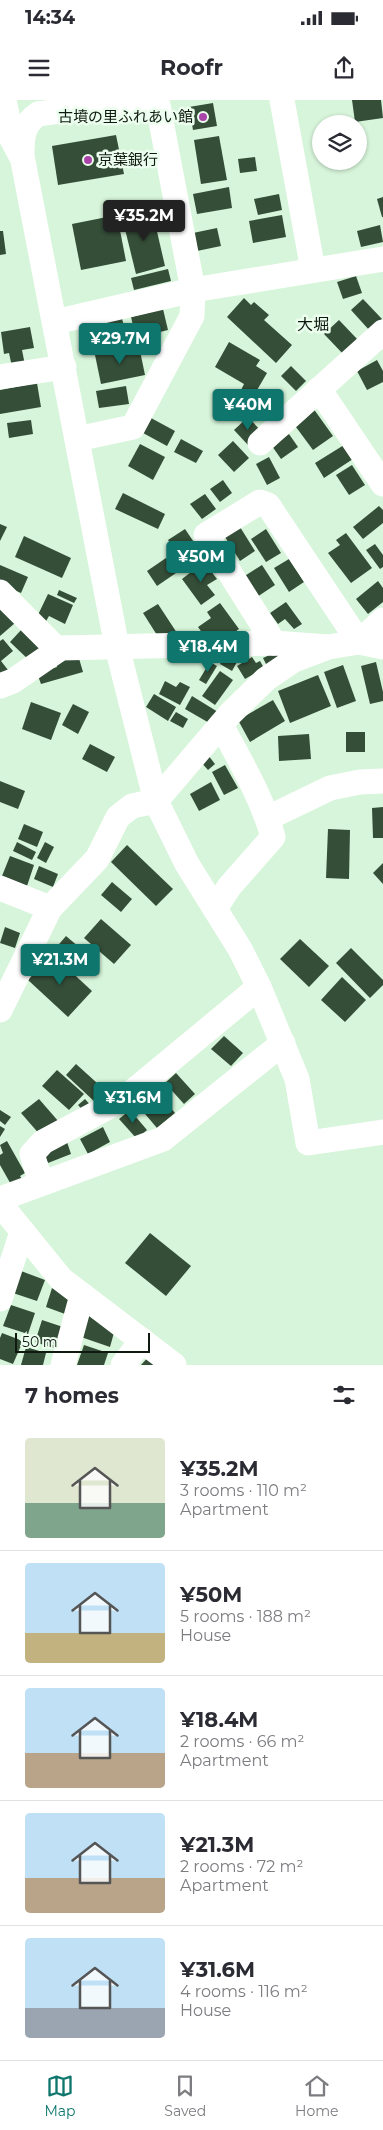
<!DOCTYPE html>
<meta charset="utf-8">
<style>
body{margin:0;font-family:Montserrat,"Noto Sans JP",sans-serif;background:#f2f2f3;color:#2b2b33;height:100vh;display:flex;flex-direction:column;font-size:19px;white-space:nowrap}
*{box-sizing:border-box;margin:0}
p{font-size:16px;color:#7c7c81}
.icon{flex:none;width:28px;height:28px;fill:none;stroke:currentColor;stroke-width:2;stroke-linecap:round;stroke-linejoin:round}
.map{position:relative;height:1265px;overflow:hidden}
.details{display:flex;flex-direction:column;background:#fff;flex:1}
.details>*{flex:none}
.buttons{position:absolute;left:312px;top:15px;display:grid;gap:10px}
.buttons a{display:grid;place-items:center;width:55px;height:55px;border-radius:50%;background:#fff;box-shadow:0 1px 4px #0004;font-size:25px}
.scale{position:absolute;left:15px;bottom:12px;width:135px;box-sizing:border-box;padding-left:5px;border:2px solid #0f1910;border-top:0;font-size:14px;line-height:18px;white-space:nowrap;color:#0f1910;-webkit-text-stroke:4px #ecfeee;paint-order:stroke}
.price{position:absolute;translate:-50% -42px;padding:0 11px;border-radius:5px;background:#0f766e;color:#fff;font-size:16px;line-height:32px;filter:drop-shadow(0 1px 2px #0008)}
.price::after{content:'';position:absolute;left:50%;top:30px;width:15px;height:11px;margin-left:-8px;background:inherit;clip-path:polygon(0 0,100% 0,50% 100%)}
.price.selected{background:#222;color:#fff}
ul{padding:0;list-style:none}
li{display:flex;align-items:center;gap:15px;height:125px;padding:0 25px}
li+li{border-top:1px solid #e1e1e2}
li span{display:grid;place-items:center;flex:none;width:140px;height:100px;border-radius:5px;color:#555}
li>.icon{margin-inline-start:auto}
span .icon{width:60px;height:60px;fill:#fffc;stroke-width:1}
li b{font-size:21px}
h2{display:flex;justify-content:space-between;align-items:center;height:60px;padding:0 25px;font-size:21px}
.status{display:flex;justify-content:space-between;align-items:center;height:35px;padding:0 25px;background:#fff;direction:ltr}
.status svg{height:14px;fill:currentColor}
header{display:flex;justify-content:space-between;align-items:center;height:65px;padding:0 25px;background:#fff;font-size:22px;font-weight:700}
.dock{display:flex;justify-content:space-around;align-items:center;height:70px;border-top:1px solid #e1e1e2;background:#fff;font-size:14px;color:#7c7c81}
.dock a{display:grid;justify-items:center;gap:2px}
.dock .selected{color:#0f766e}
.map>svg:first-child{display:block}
</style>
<div class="status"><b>14:34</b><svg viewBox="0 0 49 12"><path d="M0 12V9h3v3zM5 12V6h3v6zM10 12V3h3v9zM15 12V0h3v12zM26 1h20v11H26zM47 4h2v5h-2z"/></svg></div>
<header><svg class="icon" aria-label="menu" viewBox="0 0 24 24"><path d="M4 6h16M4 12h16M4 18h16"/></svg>Roofr<svg class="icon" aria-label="share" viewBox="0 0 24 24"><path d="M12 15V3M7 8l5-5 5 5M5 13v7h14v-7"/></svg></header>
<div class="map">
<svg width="383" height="1265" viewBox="0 0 383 1265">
<rect width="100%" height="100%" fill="#d7f5da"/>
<g fill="#354e38">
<path d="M352,0H381L383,18L355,22Z"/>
<path d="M213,3L217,26L193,30L189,7Z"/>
<path d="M116,35L124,74L58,85L52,46Z"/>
<path d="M219,36L227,80L201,84L194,40Z"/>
<path d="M255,57L257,71L240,73L238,59Z"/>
<path d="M229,87L232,108L197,114L193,94Z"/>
<path d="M279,94L282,110L258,115L254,99Z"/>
<path d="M383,97V117H382L377,99Z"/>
<path d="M152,110L165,166L136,174L122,117Z"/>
<path d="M117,115L126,161L81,170L72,124Z"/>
<path d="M282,115L286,137L253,143L249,121Z"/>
<path d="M380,125L383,142L361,147L357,131Z"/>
<path d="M217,128L221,146L197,151L193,133Z"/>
<path d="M0,131H3L6,154L0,155Z"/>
<path d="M168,169L171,181L134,190L131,178Z"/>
<path d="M356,176L362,193L343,199L337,182Z"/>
<path d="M244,198L251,205L254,202L269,215L264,220L292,245L276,263L227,217Z"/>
<path d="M363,199L382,219L370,231L351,210Z"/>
<path d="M163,209L168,230L136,238L131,217Z"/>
<path d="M122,218L126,236L96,242L92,224Z"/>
<path d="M339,220L359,241L344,255L324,234Z"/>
<path d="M30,227L34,248L22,250L25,265L12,267L9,253L4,254L1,232Z"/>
<path d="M229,242L260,260L256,266L267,273L253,297L241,290L244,284L215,267Z"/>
<path d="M139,246L145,275L101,284L95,255Z"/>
<path d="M377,260L383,271V282L367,290L357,271Z"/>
<path d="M291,266L306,281L296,291L281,276Z"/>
<path d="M37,283L41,307L0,314V290Z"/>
<path d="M126,286L129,304L99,308L96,291Z"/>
<path d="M270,293L284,309L270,322L256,306Z"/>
<path d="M313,308L333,336L313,350L293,323Z"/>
<path d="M248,317L262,332L248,345L234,330Z"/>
<path d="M151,318L175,331L167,346L143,333Z"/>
<path d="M31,320L33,334L9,338L7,323Z"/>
<path d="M289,334L298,347L281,359L272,346Z"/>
<path d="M181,339L203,351L196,363L174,352Z"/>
<path d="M233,341L249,358L234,372L218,355Z"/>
<path d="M140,344L165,357L153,380L128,366Z"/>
<path d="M344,345L353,359L324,378L315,363Z"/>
<path d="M269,357L280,378L267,385L256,364Z"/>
<path d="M352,365L365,385L349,395L336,375Z"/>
<path d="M223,380L232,393L220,402L210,389Z"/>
<path d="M123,393L165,414L158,429L115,409Z"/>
<path d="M205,394L216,409L202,419L190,404Z"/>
<path d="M379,406L383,410V423L363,439L353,427Z"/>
<path d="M0,424L7,427L0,441Z"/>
<path d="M240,427L255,451L240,461L225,437Z"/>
<path d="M185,429L202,454L185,466L168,440Z"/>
<path d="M266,429L281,453L266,462L251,439Z"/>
<path d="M346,433L372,468L351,483L328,453L340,445L336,440Z"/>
<path d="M24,436L71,458L62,478L15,457Z"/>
<path d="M375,444L383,455V467L380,469L366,450Z"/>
<path d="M166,458L176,473L157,486L147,471Z"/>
<path d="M289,459L304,482L289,492L274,468Z"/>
<path d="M204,462L217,479L207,485L215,495L201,505L182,479Z"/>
<path d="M0,465L28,477L21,493L0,484Z"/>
<path d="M262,465L275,485L257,497L243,477Z"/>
<path d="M378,481L383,488V502L368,514L356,499Z"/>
<path d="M59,490L77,498L74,503L57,495Z"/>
<path d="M48,494L73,505L65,524L49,516L45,523L36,519Z"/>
<path d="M286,502L302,524L294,529L285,519L278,524L270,513Z"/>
<path d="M220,503L239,529L225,539L208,541L198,527L211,518L207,512Z"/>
<path d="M158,504L177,533L162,543L143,513Z"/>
<path d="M0,507L15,523L0,536Z"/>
<path d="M22,529L44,550L31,562L10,542Z"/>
<path d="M3,539L13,551L1,561L8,570L0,576V541Z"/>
<path d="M276,552L281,561L268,568L263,558Z"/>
<path d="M78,555L83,572L41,584L37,573L57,567L55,562Z"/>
<path d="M225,555L237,562L232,571L220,564Z"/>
<path d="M252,557L256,563L260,561L264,568L245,579L237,566Z"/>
<path d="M210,562L217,566L206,584L199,580Z"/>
<path d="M376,562L383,592V601L370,604L361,566Z"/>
<path d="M343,565L356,601L337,608L324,572Z"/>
<path d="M220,571L233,580L215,605L202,596Z"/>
<path d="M318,575L331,606L290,623L278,591Z"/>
<path d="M165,581L176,587L180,582L190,587L180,605L159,594Z"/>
<path d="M154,594L176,607L168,621L146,607Z"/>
<path d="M192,596L218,612L211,624L185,609Z"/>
<path d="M273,600L285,621L250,642L238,620Z"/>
<path d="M31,602L61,613L51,640L22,629Z"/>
<path d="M73,604L89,612L78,634L62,625Z"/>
<path d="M176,612L188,619L183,628L170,621Z"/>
<rect x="346" y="632" width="19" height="20"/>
<path d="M309,634L311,659L279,661L278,636Z"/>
<path d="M90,644L115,657L107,672L82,659Z"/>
<path d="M208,655L215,664L208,670L200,661Z"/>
<path d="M225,665L238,688L224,695L212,672Z"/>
<path d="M0,681L25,691L18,709L0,702Z"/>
<path d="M211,682L220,700L199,711L190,694Z"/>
<path d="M383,707V738H373L372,708Z"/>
<path d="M24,724L43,732L37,747L18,739Z"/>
<path d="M328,729L350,730L349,779L326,778Z"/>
<path d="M17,742L36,752L32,760L13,751Z"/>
<path d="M45,742L54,747L46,763L37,758Z"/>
<path d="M127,745L173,789L156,806L111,762Z"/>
<path d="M10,756L34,765L27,786L2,776Z"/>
<path d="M383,763V784L373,773Z"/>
<path d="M39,766L58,774L53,787L34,779Z"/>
<path d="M112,782L132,799L121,812L101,795Z"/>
<path d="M101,819L131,845L114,864L84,838Z"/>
<path d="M5,827L20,833L15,848L0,843Z"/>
<path d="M66,836L86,853L74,867L54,850Z"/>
<path d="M300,839L329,866L309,887L280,859Z"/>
<path d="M351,848L383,880V885L370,898L336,863Z"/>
<path d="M52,854L92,891L68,917L28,880Z"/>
<path d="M342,877L366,900L345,922L321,900Z"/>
<path d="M224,936L243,953L231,966L211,949Z"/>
<path d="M76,964L107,992L96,1003L66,975Z"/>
<path d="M57,970L84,994L69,1010L42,986Z"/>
<path d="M176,973L195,994L184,1004L165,983Z"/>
<path d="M152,986L175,1013L157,1028L134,1001Z"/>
<path d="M39,999L59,1022L41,1036L21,1013Z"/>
<path d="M85,999L92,1007L85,1013L78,1005Z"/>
<path d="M0,1010L11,1017L5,1025L0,1021Z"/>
<path d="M130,1010L147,1030L137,1039L119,1019Z"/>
<path d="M0,1026L5,1029L0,1037Z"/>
<path d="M103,1027L110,1042L88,1054L80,1039Z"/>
<path d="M7,1041L25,1073L20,1076L24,1082L13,1088L0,1065V1055L3,1053L0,1045Z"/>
<path d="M67,1042L71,1054L48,1063L43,1052Z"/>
<path d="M150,1133L191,1166L166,1196L125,1163Z"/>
<path d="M21,1171L45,1180L37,1201L13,1193Z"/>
<path d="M52,1188L71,1195L65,1214L46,1207Z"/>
<path d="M11,1205L35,1213L28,1234L3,1226Z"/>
<path d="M87,1211L115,1229L110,1247L78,1236Z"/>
<path d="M42,1220L66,1228L59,1250L35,1242Z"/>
<path d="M2,1233L23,1241L13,1264L0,1259V1238Z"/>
<path d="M84,1245L108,1253L104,1265H77Z"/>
<path d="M26,1247L46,1253L43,1265H21Z"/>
<path d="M150,1255L162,1265H141Z"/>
</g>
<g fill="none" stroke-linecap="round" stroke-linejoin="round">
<g stroke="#fff" stroke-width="25">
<path d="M4,0L12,39L20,54"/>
<path d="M138,0L38,14C22,25 22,38 22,56L117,547L156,701L187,764L240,849L259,887L297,979L308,1043L383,1032"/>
<path d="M282,0L313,170"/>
<path d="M55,222L193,190L383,159"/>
<path d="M0,277L64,267"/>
<path d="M319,289L383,384"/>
<path d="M77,339L133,327L192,216L193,190L157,0"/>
<path d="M260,343L383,232"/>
<path d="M0,492L58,550"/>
<path d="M359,542L383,520"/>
<path d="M274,543L206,435L260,402L268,405L359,542"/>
<path d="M0,586L13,581L61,548L274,543L328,547L359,542L383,547"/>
<path d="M268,718L330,688L360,682L383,681"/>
<path d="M0,788L50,808"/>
<path d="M215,809L229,787L273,737C262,697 240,661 221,625"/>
<path d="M0,910L50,808L97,759L118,717L132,706L156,701L230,614L266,579L294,560L328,547"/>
<path d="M41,1083L32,1054L43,1042L125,998L259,887"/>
<path d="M0,1099L163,1039L283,943"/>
<path d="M0,1104L61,1179L174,1265"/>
<path d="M0,1199L22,1132"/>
<path d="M63,1265L82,1195"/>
<path d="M123,1265L142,1240"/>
</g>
</g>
<g fill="#a944a8" stroke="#ecfeee" stroke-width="2">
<circle cx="203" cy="17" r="5"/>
<circle cx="88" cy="60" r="5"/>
</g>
<g text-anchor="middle" stroke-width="5" stroke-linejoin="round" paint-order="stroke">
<g font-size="15" fill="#0f1910" stroke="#ecfeee" text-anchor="end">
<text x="193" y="22">古墳の里ふれあい館</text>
<text x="98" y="65" text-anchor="start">京葉銀行</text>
</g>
<g font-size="16" fill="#0f1910" stroke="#ecfeee">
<text x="313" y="230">大堀</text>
</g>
</g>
</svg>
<div class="buttons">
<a><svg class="icon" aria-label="layers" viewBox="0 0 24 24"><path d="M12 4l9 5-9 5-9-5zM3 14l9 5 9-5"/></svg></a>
</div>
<div class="scale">50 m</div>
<b class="price selected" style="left:144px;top:142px">¥35.2M</b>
<b class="price" style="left:120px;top:265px">¥29.7M</b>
<b class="price" style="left:248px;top:331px">¥40M</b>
<b class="price" style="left:201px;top:483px">¥50M</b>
<b class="price" style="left:208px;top:573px">¥18.4M</b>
<b class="price" style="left:60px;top:886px">¥21.3M</b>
<b class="price" style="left:133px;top:1024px">¥31.6M</b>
</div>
<section class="details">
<h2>7 homes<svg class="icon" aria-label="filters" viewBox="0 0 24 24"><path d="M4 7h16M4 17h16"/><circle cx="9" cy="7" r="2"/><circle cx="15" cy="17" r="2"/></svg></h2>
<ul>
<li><span style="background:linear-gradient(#dfe7d0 65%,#7fa58c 0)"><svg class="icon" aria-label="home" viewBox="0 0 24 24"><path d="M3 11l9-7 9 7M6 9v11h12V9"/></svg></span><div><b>¥35.2M</b><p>3 rooms · 110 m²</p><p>Apartment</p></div></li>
<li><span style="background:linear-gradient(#bfe0f5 70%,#c2b280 0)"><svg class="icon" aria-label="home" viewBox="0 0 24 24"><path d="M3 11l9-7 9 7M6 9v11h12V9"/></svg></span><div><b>¥50M</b><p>5 rooms · 188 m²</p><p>House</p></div></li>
<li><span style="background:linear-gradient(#bfe0f5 65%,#b9a48a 0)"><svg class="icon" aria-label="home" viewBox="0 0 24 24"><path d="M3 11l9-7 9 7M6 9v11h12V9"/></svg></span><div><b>¥18.4M</b><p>2 rooms · 66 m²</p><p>Apartment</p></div></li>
<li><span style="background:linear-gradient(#bfe0f5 65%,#b9a48a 0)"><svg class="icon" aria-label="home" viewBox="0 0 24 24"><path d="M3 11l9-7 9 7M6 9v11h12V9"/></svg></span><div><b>¥21.3M</b><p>2 rooms · 72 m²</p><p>Apartment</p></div></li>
<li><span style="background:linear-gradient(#bfe0f5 70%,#9aa5b1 0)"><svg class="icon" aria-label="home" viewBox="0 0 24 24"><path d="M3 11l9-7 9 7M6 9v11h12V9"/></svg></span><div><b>¥31.6M</b><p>4 rooms · 116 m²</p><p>House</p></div></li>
</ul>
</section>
<nav class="dock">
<a class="selected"><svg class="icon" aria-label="map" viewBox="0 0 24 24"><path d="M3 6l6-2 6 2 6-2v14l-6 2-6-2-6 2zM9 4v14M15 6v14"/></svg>Map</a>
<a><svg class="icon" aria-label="saved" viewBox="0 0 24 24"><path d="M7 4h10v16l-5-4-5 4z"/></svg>Saved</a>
<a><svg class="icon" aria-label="home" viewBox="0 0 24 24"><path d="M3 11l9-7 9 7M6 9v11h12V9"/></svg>Home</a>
</nav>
